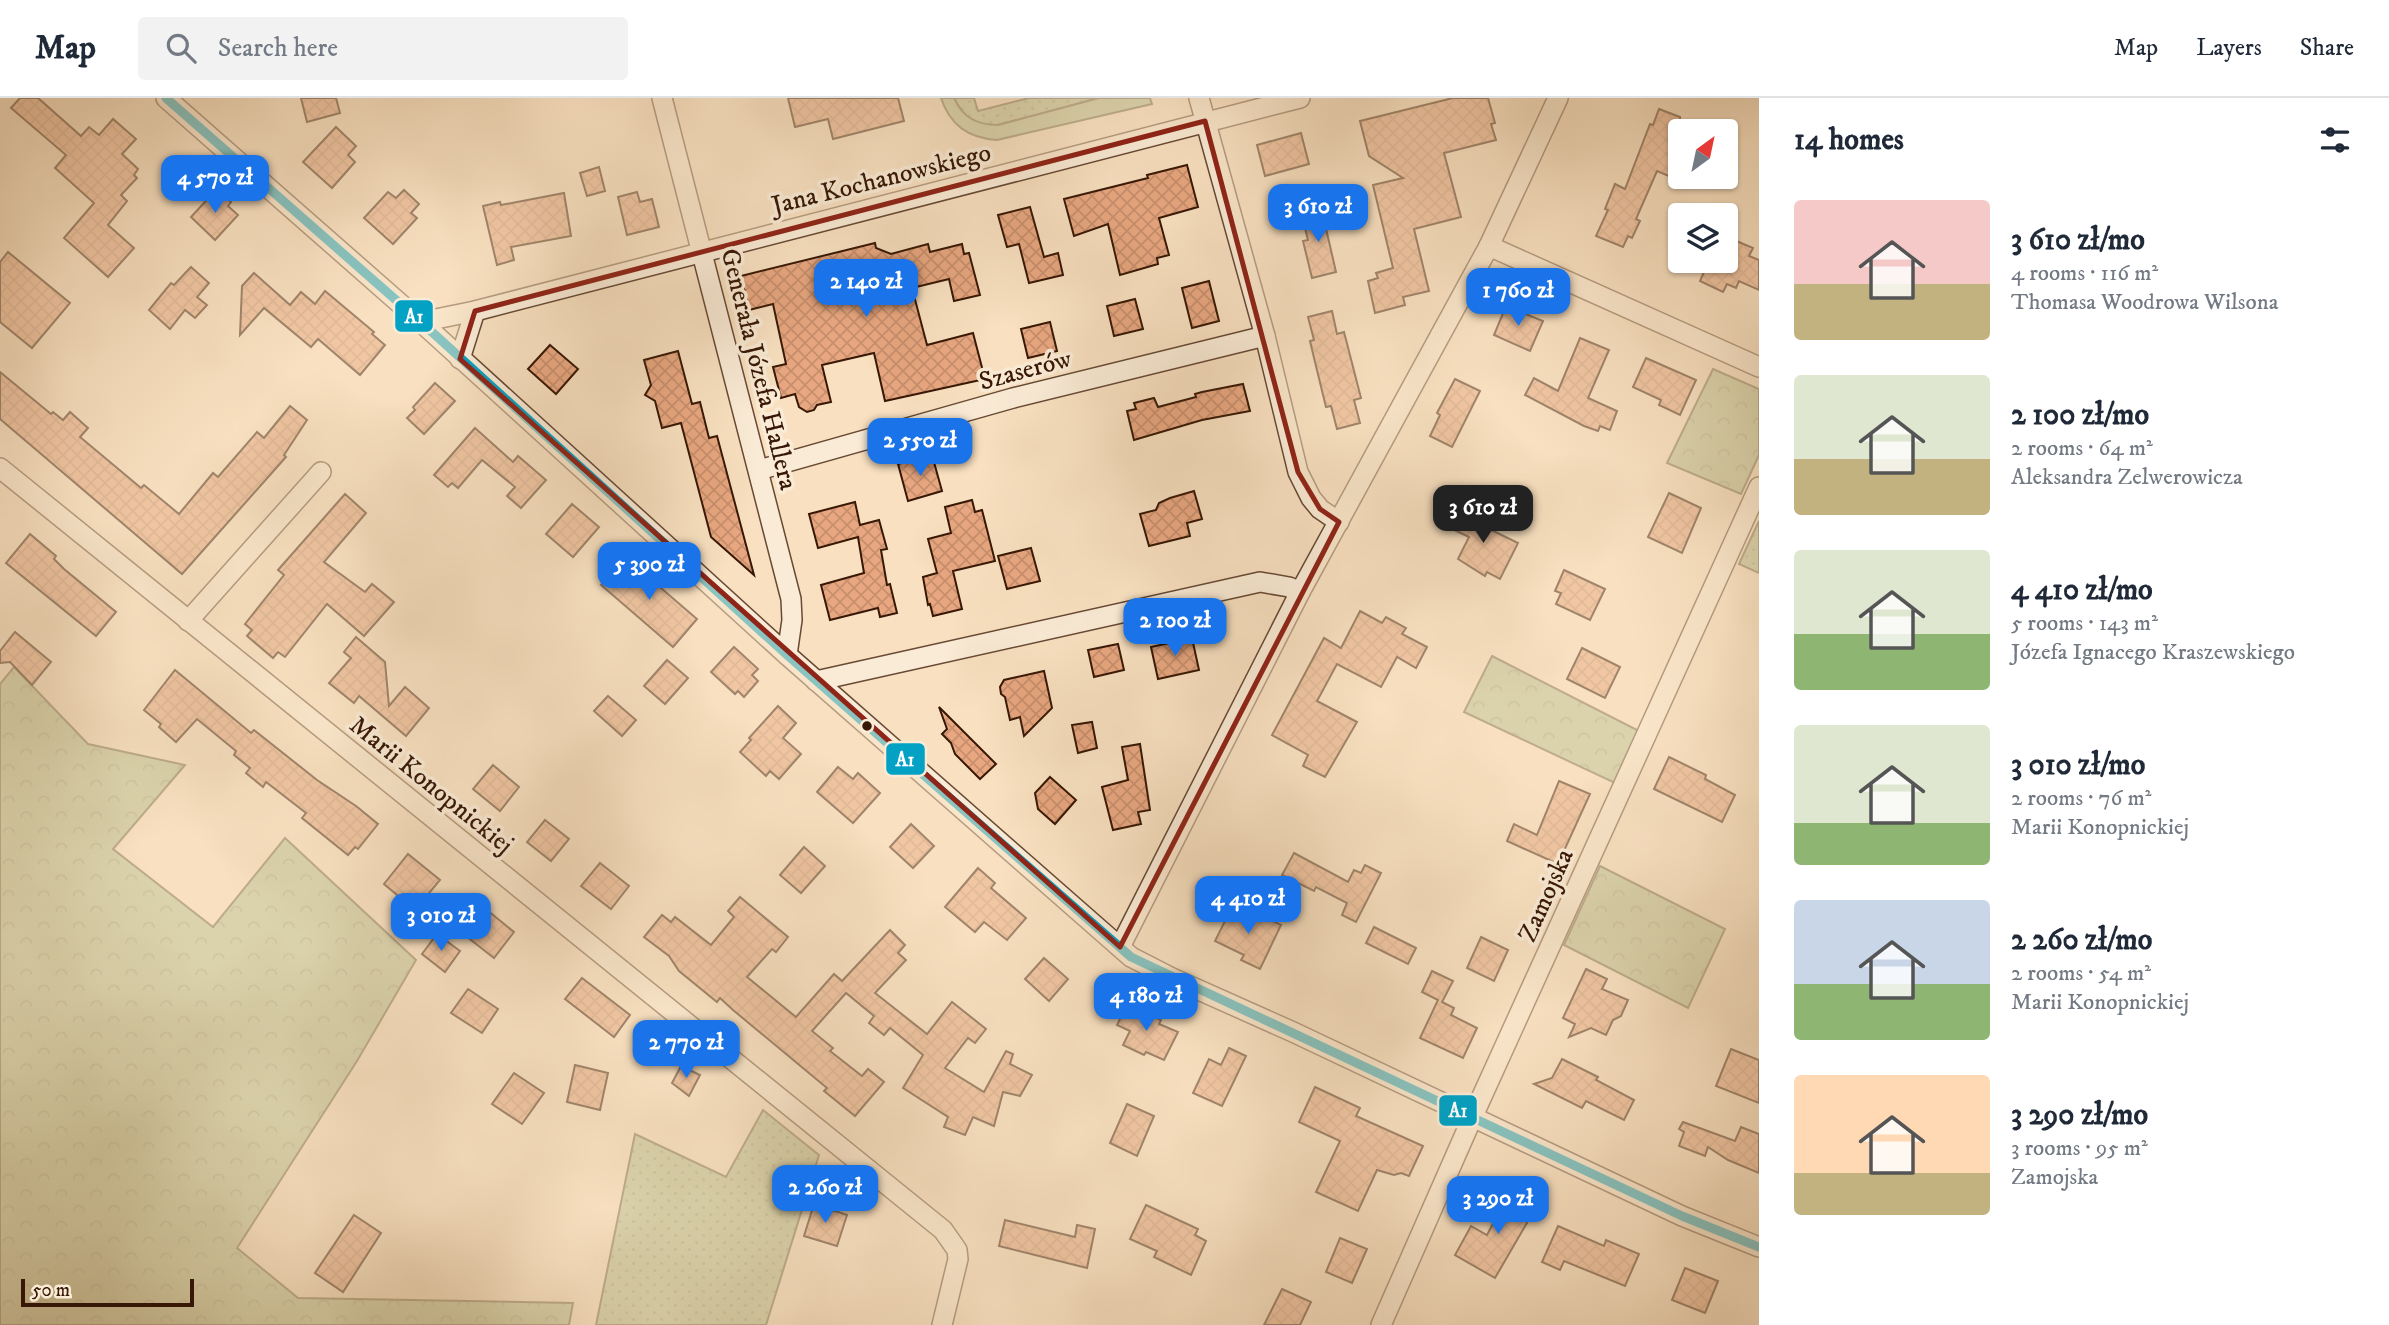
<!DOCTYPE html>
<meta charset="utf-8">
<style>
body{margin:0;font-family:"IM FELL DW Pica",serif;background:#f2f2f3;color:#1f2937;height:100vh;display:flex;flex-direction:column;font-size:26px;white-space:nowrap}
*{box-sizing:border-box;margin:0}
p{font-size:23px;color:#747a83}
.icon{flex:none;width:38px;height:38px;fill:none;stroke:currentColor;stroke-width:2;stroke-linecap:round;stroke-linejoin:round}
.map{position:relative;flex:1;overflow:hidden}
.side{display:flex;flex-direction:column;background:#fff;width:630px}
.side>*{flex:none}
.needle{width:46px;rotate:33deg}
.controls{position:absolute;left:1668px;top:21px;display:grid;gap:14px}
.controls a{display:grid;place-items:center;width:70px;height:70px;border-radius:7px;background:#fff;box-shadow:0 2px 5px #0004;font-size:35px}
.scale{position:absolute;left:21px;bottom:18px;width:173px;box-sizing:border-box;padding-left:7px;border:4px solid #371705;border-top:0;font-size:19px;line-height:24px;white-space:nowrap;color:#371705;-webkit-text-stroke:5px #faebd6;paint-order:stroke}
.price{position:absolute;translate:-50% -60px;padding:0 16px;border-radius:14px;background:#1a73e8;color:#fff;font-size:23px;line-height:46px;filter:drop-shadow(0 2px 4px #0008)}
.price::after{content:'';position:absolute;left:50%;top:42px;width:21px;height:16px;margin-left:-10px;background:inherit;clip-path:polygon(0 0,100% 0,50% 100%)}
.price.active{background:#222;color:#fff}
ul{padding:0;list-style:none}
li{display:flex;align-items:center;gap:21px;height:175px;padding:0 35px}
li span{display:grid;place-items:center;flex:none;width:196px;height:140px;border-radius:7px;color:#555}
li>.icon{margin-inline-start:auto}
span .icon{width:84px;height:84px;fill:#fffc;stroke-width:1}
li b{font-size:30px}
h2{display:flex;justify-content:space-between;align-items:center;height:84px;padding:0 35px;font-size:30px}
header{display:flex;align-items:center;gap:42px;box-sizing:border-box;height:98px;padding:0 35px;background:#fff;border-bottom:2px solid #e0e1e3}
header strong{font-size:33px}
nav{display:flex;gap:38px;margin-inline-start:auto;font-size:24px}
.search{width:490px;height:63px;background:#f2f2f3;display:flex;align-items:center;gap:18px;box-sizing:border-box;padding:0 24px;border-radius:7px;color:#747a83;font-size:26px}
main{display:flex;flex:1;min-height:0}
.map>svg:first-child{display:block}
</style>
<header>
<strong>Map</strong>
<div class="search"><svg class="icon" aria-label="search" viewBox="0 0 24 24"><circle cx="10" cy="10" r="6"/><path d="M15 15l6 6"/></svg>Search here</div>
<nav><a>Map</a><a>Layers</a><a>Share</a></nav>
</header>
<main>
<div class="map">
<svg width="1759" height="1227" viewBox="0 0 1759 1227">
<defs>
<pattern id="grass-dots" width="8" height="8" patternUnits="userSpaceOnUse" patternTransform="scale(1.75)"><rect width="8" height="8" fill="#b9c396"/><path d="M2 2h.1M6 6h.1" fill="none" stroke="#a0a780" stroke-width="1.8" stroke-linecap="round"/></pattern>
<pattern id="forest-crowns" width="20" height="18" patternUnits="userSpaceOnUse" patternTransform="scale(1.75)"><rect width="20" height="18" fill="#b9c396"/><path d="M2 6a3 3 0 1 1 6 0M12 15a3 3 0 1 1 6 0" fill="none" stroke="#a0a780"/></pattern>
<pattern id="building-cross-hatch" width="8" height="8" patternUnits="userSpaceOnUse" patternTransform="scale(1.75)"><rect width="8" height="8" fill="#e8a780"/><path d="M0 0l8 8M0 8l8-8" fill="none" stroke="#c88f6d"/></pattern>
</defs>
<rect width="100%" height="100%" fill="#f8e0c0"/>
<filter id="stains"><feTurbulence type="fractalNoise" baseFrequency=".00286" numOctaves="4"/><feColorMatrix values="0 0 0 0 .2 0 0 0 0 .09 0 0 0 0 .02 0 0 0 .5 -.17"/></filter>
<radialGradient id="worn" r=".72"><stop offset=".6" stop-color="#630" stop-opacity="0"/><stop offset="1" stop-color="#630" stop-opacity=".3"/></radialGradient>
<g fill="url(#grass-dots)" stroke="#786d4e" stroke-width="2">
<path d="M954,0H974L978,13L1029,0H1099L998,27C977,27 963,20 954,0Z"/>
<path d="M1759,423V475L1739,466Z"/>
<path d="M763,1012L819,1057L766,1227H596L635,1036L726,1079Z"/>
</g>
<g fill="url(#forest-crowns)" stroke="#786d4e" stroke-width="2">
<path d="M1713,271L1759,291V357L1741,396L1667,365Z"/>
<path d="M1492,558L1639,633L1615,685L1464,614Z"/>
<path d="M14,569L88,646L185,667L113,751L213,829L285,740L416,862L357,963L237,1150L298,1200L573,1205L569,1227H0V586Z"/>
<path d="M1600,768L1725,831L1688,910L1564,847Z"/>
</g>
<path fill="#b9c396" stroke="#786d4e" stroke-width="2" d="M941,0H954C963,20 977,27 998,27L1099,0H1150L1152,6L997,42C968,40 950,27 941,0Z"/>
<g fill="url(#building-cross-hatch)" stroke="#371705" stroke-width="2">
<path d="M20,0H38L81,38L89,29L99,37L113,21L136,41L122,56L138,71L134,77L137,80L121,97L127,103L108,127L134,150L108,179L64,140L94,105L55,70L66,57L11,10Z"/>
<path d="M301,0H336L340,15L307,24Z"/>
<path d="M788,0H898L904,23L833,41L828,21L795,29Z"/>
<path d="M1453,0H1488L1495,25L1491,26L1496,42L1444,55L1461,119L1414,131L1429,193L1403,199L1405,207L1375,215L1368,183L1378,180L1376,175L1393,170L1373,87L1403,80L1369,58L1360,23Z"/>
<path d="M1659,11L1680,19V69L1676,81L1657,73L1636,121L1640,123L1632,140L1628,138L1623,149L1596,138L1608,112L1605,111L1615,86L1625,91L1650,26L1653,27Z"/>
<path d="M336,29L356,48L348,57L355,64L332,90L303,64Z"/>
<path d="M1301,35L1309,66L1265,78L1257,47Z"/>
<path d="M1187,67L1198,109L1159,120L1169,157L1157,160L1158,166L1120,177L1108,126L1074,138L1064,101L1148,80L1147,77Z"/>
<path d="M599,69L605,93L587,98L580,75Z"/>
<path d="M217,91L231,104L228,108L238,117L215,142L191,119Z"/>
<path d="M404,92L419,106L411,115L417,120L393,146L364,120L388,94L396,100Z"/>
<path d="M637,94L640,104L652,101L659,129L627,137L618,99Z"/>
<path d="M564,95L571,138L511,149L514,162L497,167L483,108L500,104L501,107Z"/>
<path d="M1030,109L1044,159L1058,155L1063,177L1029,185L1019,146L1007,149L998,117Z"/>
<path d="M1321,109L1336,174L1312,180L1303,143L1308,142L1301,114Z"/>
<path d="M1734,142L1753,150L1749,158L1759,162V192L1739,183L1736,190L1727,186L1723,194L1700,183L1709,163H1726Z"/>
<path d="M875,145L876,150L891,156L928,146L930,154L962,146L964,156L969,155L980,197L954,203L949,181L912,190L927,247L973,235L985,281L885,303L874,255L822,267L831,304L817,307L814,312L807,314L799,309L795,296L781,300L773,269L786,266L773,206L749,212L741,178Z"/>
<path d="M8,154L70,205L32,250L0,224V164Z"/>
<path d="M191,169L209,185L197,199L207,207L195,220L185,212L170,231L149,212L171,185L174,187Z"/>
<path d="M254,175L290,207L301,194L315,206L325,193L374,234L372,236L385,247L360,277L318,241L311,249L264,210L240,237L242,188Z"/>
<path d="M1209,183L1219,223L1192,230L1182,190Z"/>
<path d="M1135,201L1143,231L1114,238L1107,208Z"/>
<path d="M1506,208L1543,223L1530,253L1494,237Z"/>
<path d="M1332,213L1337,236L1344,234L1361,300L1354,302L1360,325L1337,331L1331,308L1326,309L1315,264L1310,243L1314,242L1308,219Z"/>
<path d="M1050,224L1057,253L1028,260L1021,231Z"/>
<path d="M1580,240L1609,252L1588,300L1617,313L1610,332L1600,328L1598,333L1584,328L1525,297L1534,280L1558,293Z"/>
<path d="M550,247L578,271L556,296L528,271Z"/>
<path d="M678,253L692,306L700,304L709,340L717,338L754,477L711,439L681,325L662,330L655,303L645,297L651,287L644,262Z"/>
<path d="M1646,260L1696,282L1680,317L1659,307L1661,302L1633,289Z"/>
<path d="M0,274L51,316L53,314L63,322L70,314L88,330L80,339L141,390L144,387L179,416L213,375L218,379L257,334L264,340L290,308L307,322L284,357L286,359L182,476L0,321Z"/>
<path d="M1455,281L1480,293L1452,349L1430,338L1440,317L1437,315Z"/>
<path d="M435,285L455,303L424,336L407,320L415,312L413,309Z"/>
<path d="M1243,286L1250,313L1202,322L1134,342L1127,313L1136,311L1134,305L1154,300L1158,309L1196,299L1195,296L1202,294Z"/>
<path d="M475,330L513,364L518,358L546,382L521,410L507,398L515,389L482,362L458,390L452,385L448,389L434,377Z"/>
<path d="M932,357L942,393L908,403L898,366Z"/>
<path d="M1194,393L1202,421L1187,425L1190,438L1149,448L1140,416L1156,412L1159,405L1170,400Z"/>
<path d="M1669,395L1701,410L1682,455L1648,439Z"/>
<path d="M345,396L366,415L324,464L365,494L372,486L394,504L364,538L327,506L285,559L278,554L273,560L247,538L252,532L245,526L284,477L278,472Z"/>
<path d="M972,402L975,414L982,412L995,463L953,473L962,511L933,518L930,506L928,507L923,479L937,475L928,441L951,435L945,409Z"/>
<path d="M855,404L860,427L879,422L887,451L881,452L887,487L890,486L897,515L880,519L878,510L830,522L821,487L864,475L858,439L818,450L809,416Z"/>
<path d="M572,406L599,429L573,459L546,436Z"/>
<path d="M1460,408L1482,418L1479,426L1518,445L1500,481L1487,474L1485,478L1458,461L1469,439L1450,430Z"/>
<path d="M30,436L56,458L54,461L64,471L116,514L96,538L6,465Z"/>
<path d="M1031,450L1040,483L1007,491L998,458Z"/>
<path d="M625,459L697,521L673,549L601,487Z"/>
<path d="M1564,472L1605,491L1590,522L1556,506L1561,495L1555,493Z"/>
<path d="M1360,513L1382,525L1386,519L1406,530L1402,536L1427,549L1416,570L1397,559L1381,589L1337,566L1317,603L1357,624L1325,679L1303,668L1308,657L1272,637L1324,540L1341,550Z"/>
<path d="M15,534L51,564L32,587L10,564L0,565V553Z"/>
<path d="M356,539L385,564L389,608L405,589L429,610L406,638L359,598L354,605L329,585L351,560L344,554Z"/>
<path d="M1192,540L1199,572L1158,581L1151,549Z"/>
<path d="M1118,546L1124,572L1094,579L1088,552Z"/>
<path d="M734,549L758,571L752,577L758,583L744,599L738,593L735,596L711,574Z"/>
<path d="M1582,550L1620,569L1605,600L1567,581Z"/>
<path d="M667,562L688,580L665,606L644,588Z"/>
<path d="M175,572L251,635L254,632L317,682L356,708L378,726L358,751L355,749L348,757L302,720L306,715L266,684L263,689L246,675L250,670L234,657L236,653L197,621L176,644L159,629L161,626L144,612Z"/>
<path d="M1044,573L1052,610L1024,638L1020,619L1010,622L1005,599L1001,596L1000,589L1004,582Z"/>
<path d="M608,598L636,622L622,638L594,613Z"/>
<path d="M778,608L796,625L783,640L801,656L779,681L770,673L766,678L740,654L751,642L749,640Z"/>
<path d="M939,609L996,666L980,681L955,656L951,645L942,636L947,631Z"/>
<path d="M1092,624L1097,650L1078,655L1072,627Z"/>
<path d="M1140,646L1150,712L1138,714L1141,726L1113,732L1102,689L1128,682L1122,649Z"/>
<path d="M1669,659L1706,677L1705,681L1735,697L1722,724L1654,691Z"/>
<path d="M493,667L519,689L500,713L473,691Z"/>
<path d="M838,669L853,681L858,675L880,695L853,725L817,694Z"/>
<path d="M1050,679L1076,702L1055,726L1038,711L1035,695Z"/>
<path d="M1559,683L1590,696L1558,766L1507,743L1514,726L1537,737Z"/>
<path d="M545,722L569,741L551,763L527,744Z"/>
<path d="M911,726L934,748L913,770L890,749Z"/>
<path d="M804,749L825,768L801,795L780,777Z"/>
<path d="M1294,755L1348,784L1354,772L1361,775L1365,767L1381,775L1356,824L1342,817L1347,805L1316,789L1314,793L1282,777Z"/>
<path d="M408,756L440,782L415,812L384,786Z"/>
<path d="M600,765L629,788L611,811L581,788Z"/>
<path d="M978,770L995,785L991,790L1026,820L1007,842L984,824L975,834L945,809Z"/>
<path d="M740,799L788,839L776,854L772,851L747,879L796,919L834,876L842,883L890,832L905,847L898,855L906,862L875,895L927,936L952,904L986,931L975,945L968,940L945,970L984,994L1006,953L1013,956L1010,966L1032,977L1020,998L1003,994L994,1028L973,1019L965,1037L944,1029L948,1019L903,990L923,957L890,930L884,937L869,925L874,918L846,895L812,933L833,950L830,953L862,978L868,971L884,984L855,1018L824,993L827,990L733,912L720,900L717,904L679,873L669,858L644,839L662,817L671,824L675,819L711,847L734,819L728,813Z"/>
<path d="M1232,809L1260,822L1263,818L1281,827L1260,871L1241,862L1244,857L1215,843Z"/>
<path d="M487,812L514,834L494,860L466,838Z"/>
<path d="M1374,829L1416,850L1408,866L1366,845Z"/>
<path d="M437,836L460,853L445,874L422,856Z"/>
<path d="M1481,839L1508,852L1494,883L1467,870Z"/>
<path d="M1044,860L1068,881L1049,903L1025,881Z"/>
<path d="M1586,871L1607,881L1602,891L1628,902L1621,918L1613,922L1606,937L1591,930L1569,939L1575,926L1563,920Z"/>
<path d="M1432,873L1453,883L1442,904L1454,910L1451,917L1477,930L1463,960L1420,940L1438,902L1422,894Z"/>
<path d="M582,880L630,917L614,939L565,901Z"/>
<path d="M468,891L498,911L482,935L451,915Z"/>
<path d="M1127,907L1161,922L1159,926L1178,934L1164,962L1146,954L1144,957L1123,947L1130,933L1117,927Z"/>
<path d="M1229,950L1246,958L1222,1008L1193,995L1209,961L1221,967Z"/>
<path d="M1731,951L1759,962V1005L1716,988Z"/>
<path d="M1562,961L1598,979L1596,982L1634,1002L1624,1022L1586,1003L1582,1010L1534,986L1552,980Z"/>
<path d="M575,967L608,975L600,1012L567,1004Z"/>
<path d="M681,968L700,977L689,998L672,985Z"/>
<path d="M514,975L544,995L522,1026L492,1006Z"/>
<path d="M1315,989L1360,1010L1356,1018L1423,1048L1409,1078L1401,1075L1394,1077L1377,1072L1358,1113L1316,1094L1340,1043L1299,1024Z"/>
<path d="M1127,1006L1154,1018L1137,1058L1110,1045Z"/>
<path d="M1683,1024L1735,1043L1741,1029L1759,1036V1075L1728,1062L1708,1049L1705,1058L1679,1048L1684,1034L1679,1031Z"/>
<path d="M1511,1091L1536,1104L1533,1110L1535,1111L1495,1180L1455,1157L1471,1128L1487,1137Z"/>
<path d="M814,1106L847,1117L837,1148L804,1138Z"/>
<path d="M1146,1107L1198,1131L1195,1137L1206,1143L1191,1177L1154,1159L1157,1153L1130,1141Z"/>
<path d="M354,1117L381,1135L343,1194L315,1175Z"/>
<path d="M1005,1122L1075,1139L1077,1127L1095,1131L1087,1170L999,1148Z"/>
<path d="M1558,1128L1604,1148L1606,1142L1639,1156L1625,1188L1564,1163L1560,1172L1542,1164Z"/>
<path d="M1340,1140L1367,1151L1352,1185L1326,1174Z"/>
<path d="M1685,1170L1718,1183L1705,1215L1672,1202Z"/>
<path d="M1282,1191L1311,1204L1300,1227H1264Z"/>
</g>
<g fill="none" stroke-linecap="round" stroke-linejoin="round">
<g stroke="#674934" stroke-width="22">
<g id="street">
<path d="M166,0L421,224L787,557L1131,859L1172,880L1293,934L1682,1118L1759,1149"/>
<path d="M662,0L791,501L792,522L787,557"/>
<path d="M1199,0L1265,238L1298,374L1311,400L1320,411L1339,424"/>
<path d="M1489,148L1759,269"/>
<path d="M421,224L475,213L1300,0"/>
<path d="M460,261L475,213"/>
<path d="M0,370L943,1132L957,1152L958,1161L942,1227"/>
<path d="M759,372L1013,300L1265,238"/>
<path d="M188,523L321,374"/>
<path d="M816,583L1260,484L1289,489L1300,494"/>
<path d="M1120,849L1300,494L1489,148L1558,0"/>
<path d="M1381,1227L1473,1018L1759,389"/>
</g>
</g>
<use href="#street" stroke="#faebd6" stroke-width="19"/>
<g stroke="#faebd6" stroke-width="14">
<path id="bus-1" d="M166,0L421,224L787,557L1131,859L1682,1118L1759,1149"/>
</g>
<use href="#bus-1" stroke="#03a2c4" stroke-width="9"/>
</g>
<path d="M0 0H1759V1227H0ZM1205,23L1298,374L1320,411L1339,424L1120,849L460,261L475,213Z" fill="#f8e0c0" fill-opacity=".55" fill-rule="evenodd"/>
<path fill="none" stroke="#8f2418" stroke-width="5" stroke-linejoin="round" d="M1205,23L1298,374L1320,411L1339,424L1120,849L460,261L475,213Z"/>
<circle fill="#371705" stroke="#faebd6" stroke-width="2.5" cx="867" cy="628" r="6"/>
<g text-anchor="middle" stroke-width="7" stroke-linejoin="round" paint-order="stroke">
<g font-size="26" fill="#371705" stroke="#faebd6">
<text transform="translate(881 80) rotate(-14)" y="9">Jana Kochanowskiego</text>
<text transform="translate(760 271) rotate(76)" y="9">Generała Józefa Hallera</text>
<text transform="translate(1025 271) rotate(-15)" y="9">Szaserów</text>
<text transform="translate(432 686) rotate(39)" y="9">Marii Konopnickiej</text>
<text transform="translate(1545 797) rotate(-66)" y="9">Zamojska</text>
</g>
</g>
<g stroke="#faebd6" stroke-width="2.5">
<rect x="394" y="201" width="40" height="34" rx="7" fill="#03a2c4"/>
<rect x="885" y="644" width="41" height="34" rx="7" fill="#03a2c4"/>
<rect x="1438" y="996" width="40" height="33" rx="7" fill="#03a2c4"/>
</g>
<g font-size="19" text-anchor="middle" font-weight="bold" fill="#fff">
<text x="414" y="225">A1</text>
<text x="905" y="668">A1</text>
<text x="1458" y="1019">A1</text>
</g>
<rect width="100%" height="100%" filter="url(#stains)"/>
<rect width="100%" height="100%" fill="url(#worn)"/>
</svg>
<div class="controls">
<a><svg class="needle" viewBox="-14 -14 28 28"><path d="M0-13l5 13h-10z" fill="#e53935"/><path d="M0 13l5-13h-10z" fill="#747a83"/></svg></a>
<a><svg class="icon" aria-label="layers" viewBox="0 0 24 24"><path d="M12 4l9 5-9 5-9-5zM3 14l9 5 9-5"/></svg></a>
</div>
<div class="scale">50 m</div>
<b class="price" style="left:215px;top:117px">4 570 zł</b>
<b class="price" style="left:1318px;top:146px">3 610 zł</b>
<b class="price" style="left:866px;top:221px">2 140 zł</b>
<b class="price" style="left:1518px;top:230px">1 760 zł</b>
<b class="price" style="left:920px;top:380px">2 550 zł</b>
<b class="price active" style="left:1483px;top:447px">3 610 zł</b>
<b class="price" style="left:649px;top:504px">5 390 zł</b>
<b class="price" style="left:1175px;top:560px">2 100 zł</b>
<b class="price" style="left:1248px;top:838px">4 410 zł</b>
<b class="price" style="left:441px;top:855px">3 010 zł</b>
<b class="price" style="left:1146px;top:935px">4 180 zł</b>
<b class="price" style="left:686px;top:982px">2 770 zł</b>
<b class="price" style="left:825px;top:1127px">2 260 zł</b>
<b class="price" style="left:1498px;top:1138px">3 290 zł</b>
</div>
<section class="side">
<h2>14 homes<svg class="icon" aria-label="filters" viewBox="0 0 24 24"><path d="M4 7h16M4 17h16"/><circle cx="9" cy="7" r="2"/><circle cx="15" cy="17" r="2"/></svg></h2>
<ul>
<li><span style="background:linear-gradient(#f6c9c9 60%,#c2b280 0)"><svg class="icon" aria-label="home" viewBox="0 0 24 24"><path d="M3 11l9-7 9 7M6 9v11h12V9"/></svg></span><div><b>3 610 zł/mo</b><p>4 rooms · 116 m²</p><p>Thomasa Woodrowa Wilsona</p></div></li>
<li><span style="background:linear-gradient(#dfe7d0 60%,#c2b280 0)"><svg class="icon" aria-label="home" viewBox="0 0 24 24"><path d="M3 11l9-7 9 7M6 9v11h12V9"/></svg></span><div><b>2 100 zł/mo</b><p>2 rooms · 64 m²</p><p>Aleksandra Zelwerowicza</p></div></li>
<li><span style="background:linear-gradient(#dfe7d0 60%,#8fb573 0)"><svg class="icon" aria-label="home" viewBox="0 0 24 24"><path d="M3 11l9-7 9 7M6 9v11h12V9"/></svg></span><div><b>4 410 zł/mo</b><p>5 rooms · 143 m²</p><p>Józefa Ignacego Kraszewskiego</p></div></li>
<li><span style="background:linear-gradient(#dfe7d0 70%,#8fb573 0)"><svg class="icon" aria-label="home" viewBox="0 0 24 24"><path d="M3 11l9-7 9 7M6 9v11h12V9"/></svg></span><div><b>3 010 zł/mo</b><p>2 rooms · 76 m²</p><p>Marii Konopnickiej</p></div></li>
<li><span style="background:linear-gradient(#c9d6e8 60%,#8fb573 0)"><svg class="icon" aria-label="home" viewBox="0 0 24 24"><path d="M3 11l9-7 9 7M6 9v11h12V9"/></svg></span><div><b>2 260 zł/mo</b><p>2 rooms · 54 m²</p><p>Marii Konopnickiej</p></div></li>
<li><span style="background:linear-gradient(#ffd9b3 70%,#c2b280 0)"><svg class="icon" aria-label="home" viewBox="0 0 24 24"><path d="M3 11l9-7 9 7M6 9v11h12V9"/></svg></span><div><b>3 290 zł/mo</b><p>3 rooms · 95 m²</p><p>Zamojska</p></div></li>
</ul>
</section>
</main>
